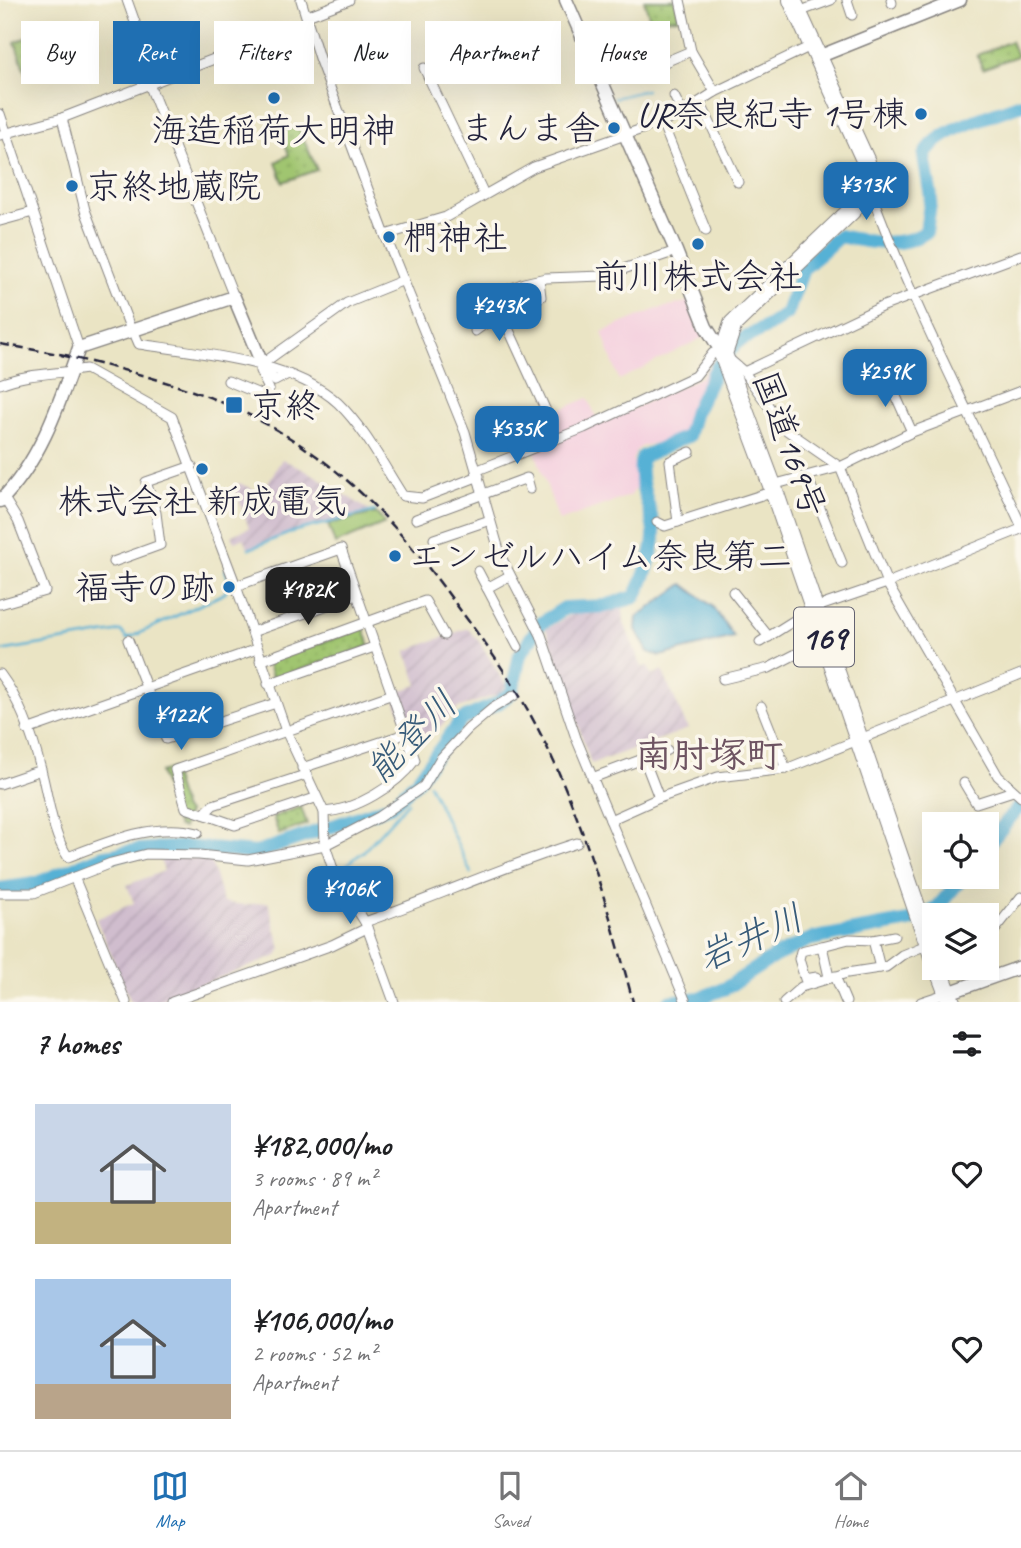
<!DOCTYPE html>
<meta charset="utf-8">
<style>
body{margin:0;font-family:Caveat,"Klee One",sans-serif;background:#f2f2f2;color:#202124;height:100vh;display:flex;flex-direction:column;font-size:26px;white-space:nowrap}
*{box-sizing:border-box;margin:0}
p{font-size:23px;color:#757577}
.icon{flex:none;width:38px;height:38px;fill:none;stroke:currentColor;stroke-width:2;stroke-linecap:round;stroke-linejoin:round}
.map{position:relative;height:1002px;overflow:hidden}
.drawer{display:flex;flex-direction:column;background:#fff;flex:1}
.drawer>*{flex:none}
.top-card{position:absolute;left:21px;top:21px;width:980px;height:63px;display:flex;gap:14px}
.tools{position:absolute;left:922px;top:812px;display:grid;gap:14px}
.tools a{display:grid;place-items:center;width:77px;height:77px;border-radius:0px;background:#fff;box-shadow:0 7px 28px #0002;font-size:35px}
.price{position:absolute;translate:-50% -60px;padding:0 16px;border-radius:14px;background:#1f6fb2;color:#fff;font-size:23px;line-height:46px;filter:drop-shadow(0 2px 4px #0008)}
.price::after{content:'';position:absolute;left:50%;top:42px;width:21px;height:16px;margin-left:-10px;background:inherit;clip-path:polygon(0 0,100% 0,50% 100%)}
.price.selected{background:#222;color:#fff}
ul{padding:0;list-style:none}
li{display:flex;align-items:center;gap:21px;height:175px;padding:0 35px}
li span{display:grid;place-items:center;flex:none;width:196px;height:140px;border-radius:0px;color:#555}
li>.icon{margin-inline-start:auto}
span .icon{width:84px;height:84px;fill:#fffc;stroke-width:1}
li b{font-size:30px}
h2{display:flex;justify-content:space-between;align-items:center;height:84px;padding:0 35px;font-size:30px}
.tag{padding:0 24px;border-radius:0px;background:#fff;box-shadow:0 7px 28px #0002;font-size:24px;line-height:63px}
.tag.selected{background:#1f6fb2;color:#fff}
.tab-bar{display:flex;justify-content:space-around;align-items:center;height:98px;border-top:2px solid #e0e0e0;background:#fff;font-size:19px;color:#757577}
.tab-bar a{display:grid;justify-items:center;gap:4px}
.tab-bar .selected{color:#1f6fb2}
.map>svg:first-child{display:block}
</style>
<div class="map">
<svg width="1021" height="1002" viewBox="0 0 1021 1002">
<defs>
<pattern id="industrial-furrows" width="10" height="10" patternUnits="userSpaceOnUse" patternTransform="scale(1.75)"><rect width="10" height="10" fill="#d0bdce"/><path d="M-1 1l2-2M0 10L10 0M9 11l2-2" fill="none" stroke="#b2a2b2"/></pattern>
<pattern id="park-dots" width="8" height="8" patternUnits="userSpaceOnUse" patternTransform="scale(1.75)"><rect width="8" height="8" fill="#a0c570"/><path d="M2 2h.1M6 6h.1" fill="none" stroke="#8aa962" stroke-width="1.8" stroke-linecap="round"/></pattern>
</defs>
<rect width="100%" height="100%" fill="#fbf7ec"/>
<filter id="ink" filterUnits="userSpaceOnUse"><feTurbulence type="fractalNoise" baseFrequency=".0143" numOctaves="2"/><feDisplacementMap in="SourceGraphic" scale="14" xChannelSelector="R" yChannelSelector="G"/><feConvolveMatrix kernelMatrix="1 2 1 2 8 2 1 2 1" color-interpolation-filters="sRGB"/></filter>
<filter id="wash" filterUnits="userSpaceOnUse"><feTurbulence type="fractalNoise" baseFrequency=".00686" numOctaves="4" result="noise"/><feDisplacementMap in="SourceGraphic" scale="28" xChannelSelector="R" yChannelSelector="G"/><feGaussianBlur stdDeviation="1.57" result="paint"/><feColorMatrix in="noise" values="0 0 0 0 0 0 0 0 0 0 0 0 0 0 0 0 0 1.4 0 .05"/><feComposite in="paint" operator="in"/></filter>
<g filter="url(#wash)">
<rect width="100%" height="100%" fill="#eae4c4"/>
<g fill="#f4cfde">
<path d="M690,301L706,336L619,380L602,332L654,310Z"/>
<path d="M715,358L718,364L690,412L686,432L676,439L642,446L636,451L633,459L638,487L629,496L559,521L533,446L520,450L513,429L588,398L599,424L701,377Z"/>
</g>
<g fill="url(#industrial-furrows)">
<path d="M282,459L314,475L370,511L297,529L248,548L244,538L234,542L232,535L249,528L235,489L239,483L262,493Z"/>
<path d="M623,609L624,623L642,667L648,666L652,676L662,670L688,729L591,764L546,629L577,611Z"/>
<path d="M468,628L481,644L506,686L499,694L458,708L436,731L410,741L393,693L418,685L406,651Z"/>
<path d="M159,857L210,859L223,902L244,905L268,902L281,949L277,956L155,1002H131L96,919L134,903L127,885L164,871Z"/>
</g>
<path fill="#a0c570" stroke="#617456" stroke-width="2" d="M376,513L385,523L335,544L328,524Z"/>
<g fill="url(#park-dots)" stroke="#617456" stroke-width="2">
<path d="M644,0H675L679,18L650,19Z"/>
<path d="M75,28L78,34L73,37L75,52L25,72L15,42L46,29L50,36Z"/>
<path d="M1011,41L1017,56L983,69L977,55Z"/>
<path d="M298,126L317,170L283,182L276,162L289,155L281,132Z"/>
<path d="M364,628L370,646L273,679L267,662Z"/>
<path d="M171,769L184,810L188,812L183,828L178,827L160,772Z"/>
<path d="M301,807L307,824L279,834L273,817Z"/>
</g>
<path fill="#57b1d5" stroke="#3c6a88" stroke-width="2" d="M683,584L712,606L734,637L660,656L648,652L636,629L637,617Z"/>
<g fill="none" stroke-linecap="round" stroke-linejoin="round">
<g stroke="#57b1d5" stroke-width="2.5">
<path d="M722,84L757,67"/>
<path d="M614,98L646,90"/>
<path d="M683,106L704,94"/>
<path d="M628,129L677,110"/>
<path d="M249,549L295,531L375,511"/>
<path d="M0,651L121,631L127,639L225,593L229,582L225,569"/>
<path d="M429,784L471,873"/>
<path d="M339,871L364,851L408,802"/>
</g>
<g stroke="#57b1d5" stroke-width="14">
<path d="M987,846L1021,804"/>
<path d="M0,889L35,884L101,857L139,850L185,847L256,853L390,806L417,781L461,720L498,703L512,692L520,655L540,624L565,608L605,606L635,597C643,582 655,549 654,533C652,506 636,484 642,457L688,436L695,411L717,367L737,342L772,324L787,313L803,269L839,236C867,242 901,249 926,232L931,197L924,156C936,129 994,115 1021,104"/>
<path d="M669,1002L700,998L726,988L775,956L811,939L909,921L935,910L963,877"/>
</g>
</g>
</g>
<g filter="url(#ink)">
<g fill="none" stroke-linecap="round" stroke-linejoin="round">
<g stroke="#868380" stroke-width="11">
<g id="street">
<path d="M127,0L156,81"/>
<path d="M301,0L319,58L385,235L465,432L501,557L541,635L576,738L686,1002"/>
<path d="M680,0L691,51L715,92"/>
<path d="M847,0L852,15"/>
<path d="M891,0L892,3"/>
<path d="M798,12L831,0"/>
<path d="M307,16L349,0"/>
<path d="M424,68L484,194"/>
<path d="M599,76L653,67L691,51"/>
<path d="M149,84L234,297"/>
<path d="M674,96L682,112"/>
<path d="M700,102L738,182"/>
<path d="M0,114L79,348"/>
<path d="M62,118L85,210L131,330"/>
<path d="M662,122L706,231"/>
<path d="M0,135L62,118L307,23"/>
<path d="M863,192L873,198C915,310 971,416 1021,525"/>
<path d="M0,221L33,212"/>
<path d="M385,235L446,217L534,167L676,117L715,92L813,45"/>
<path d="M539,280L541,297L503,317L547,413"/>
<path d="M484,300L524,283L546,278L603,276L676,251"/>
<path d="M133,330L139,344C199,353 293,361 338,403C365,429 383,465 403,496L422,498L479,476"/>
<path d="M475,331L493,318L503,317"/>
<path d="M744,372L881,307L1021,255"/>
<path d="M866,373L886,374L912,432"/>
<path d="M288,374L275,381L262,364L347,303L404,280"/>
<path d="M228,381L262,395L269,389L260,371"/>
<path d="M0,384C27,373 57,374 86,369L172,417L236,586L286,731L324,812L325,845L335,875L365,922L394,1002"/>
<path d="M478,470L584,428L695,376L713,353L723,354L744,372L785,429L840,467L887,583L998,776L1021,797"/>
<path d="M807,476L842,563"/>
<path d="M772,485L840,467L912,432L1021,391"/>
<path d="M416,519L527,478L530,489"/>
<path d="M657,522L665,526L774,491"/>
<path d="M678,522L670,461L690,452"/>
<path d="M434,539L490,520"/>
<path d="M113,562L160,545L156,513L146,482L192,466"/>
<path d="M478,571L518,647"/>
<path d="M236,586L341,549L415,760C396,786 356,810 324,812"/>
<path d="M487,588L509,576"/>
<path d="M733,592L769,637"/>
<path d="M0,604L45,591L18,521L4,498"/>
<path d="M252,632L356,595"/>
<path d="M128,640L166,739L276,703"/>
<path d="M760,642L814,608L887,583L1021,529"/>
<path d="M260,661L425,601L444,635"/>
<path d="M0,674C21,702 34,740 42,774C49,801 52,833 68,857C109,841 154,822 198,833"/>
<path d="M723,679L769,668L825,639"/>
<path d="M268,684L374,647"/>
<path d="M761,706L786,769"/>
<path d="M27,730L257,649"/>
<path d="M644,759L659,798"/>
<path d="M302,768L405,734"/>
<path d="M592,778L667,750"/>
<path d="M964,783L976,803L1013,791"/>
<path d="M0,784L41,770"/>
<path d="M315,798L235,825L186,808L175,770L390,695"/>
<path d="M204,814L213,805L305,775"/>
<path d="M610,820L659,798L718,777L786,769L1021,674"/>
<path d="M74,877L126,1002"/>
<path d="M0,893H34L111,863L146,854L199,855L248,860L325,845L379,817L424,786L440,759L468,729L493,708L515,695"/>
<path d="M365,922C436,897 504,866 577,843"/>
<path d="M873,940L894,936"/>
<path d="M987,940L1021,897"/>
<path d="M822,946L849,939L873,940L880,968"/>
<path d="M978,968L984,979"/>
<path d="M835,976L846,1002"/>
<path d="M817,977L805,979L799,959L801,951L822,946L829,977"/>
<path d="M172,1002L332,945L367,928"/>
<path d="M784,1002L801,987L847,973L886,967L902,955L929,944"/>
<path d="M921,1002L948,993"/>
</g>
</g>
<g stroke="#868380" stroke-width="15">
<g id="secondary">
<path d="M566,0L676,251L706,327L723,354"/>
<path d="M818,57L960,0"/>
<path d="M0,501C41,461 60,401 79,348L234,297L262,364"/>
<path d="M948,993L1021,967"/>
</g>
</g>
<g stroke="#868380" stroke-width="20">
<g id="highway">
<path d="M792,0L866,162C870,180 862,197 851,211L733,324L723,354L772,485L934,959"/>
<path d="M938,968L951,1002"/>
</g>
</g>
<use href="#street" stroke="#fff" stroke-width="9"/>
<use href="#secondary" stroke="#fff" stroke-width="12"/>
<use href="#highway" stroke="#fff" stroke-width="18"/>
<g stroke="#22223b" stroke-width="2.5" stroke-dasharray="10 5" stroke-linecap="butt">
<path d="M0,344L71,356"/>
<path d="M61,355C130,371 205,389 266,424C345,467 397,525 450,596C478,634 507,672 530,714C578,801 608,906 633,1002"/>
</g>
</g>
</g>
<g fill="#1f6fb2" stroke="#fbf7ec" stroke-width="2.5">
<circle cx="274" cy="98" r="7"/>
<circle cx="921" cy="114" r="7"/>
<circle cx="614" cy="128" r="7"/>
<circle cx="72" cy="186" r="7"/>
<circle cx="389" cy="237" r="7"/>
<circle cx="698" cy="244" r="7"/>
<rect x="225" y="396" width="18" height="18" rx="3.5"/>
<circle cx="202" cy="469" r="7"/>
<circle cx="395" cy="556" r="7"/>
<circle cx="229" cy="587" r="7"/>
</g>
<g text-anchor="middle" stroke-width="7" stroke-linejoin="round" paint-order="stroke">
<rect fill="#fbf7ec" stroke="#636270" stroke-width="2" x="794" y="607.5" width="60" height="59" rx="5"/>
<g font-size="33" font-weight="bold" fill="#22223b">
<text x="824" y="649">169</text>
</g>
<g font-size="35" fill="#22223b" stroke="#fbf7ec" text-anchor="start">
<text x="907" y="126" text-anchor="end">UR奈良紀寺 1号棟</text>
<text x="600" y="140" text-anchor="end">まんま舎</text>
<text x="274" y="142" text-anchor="middle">海造稲荷大明神</text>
<text x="86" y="198">京終地蔵院</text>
<text x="403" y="249">椚神社</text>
<text x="698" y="288" text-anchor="middle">前川株式会社</text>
<text x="250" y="417">京終</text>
<text x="202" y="513" text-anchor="middle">株式会社 新成電気</text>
<text x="409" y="568">エンゼルハイム奈良第二</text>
<text x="215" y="599" text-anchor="end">福寺の跡</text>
</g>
<g font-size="35" fill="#22223b" stroke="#fbf7ec">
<text transform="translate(790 444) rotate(70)" y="12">国道169号</text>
</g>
<g font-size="37" font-style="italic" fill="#375b79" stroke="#fbf7ec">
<text transform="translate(411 736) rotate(-45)" y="13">能登川</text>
<text transform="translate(750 937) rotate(-24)" y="13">岩井川</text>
</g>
<g font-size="37" font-weight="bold" fill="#6d5361" stroke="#fbf7ec">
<text x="709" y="767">南肘塚町</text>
</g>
</g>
</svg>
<div class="tools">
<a><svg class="icon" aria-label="locate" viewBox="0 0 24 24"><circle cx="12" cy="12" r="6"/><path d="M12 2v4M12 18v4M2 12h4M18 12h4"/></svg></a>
<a><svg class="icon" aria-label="layers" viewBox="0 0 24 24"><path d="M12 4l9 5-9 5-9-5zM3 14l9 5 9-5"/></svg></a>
</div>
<b class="price" style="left:866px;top:222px">¥313K</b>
<b class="price" style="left:499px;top:343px">¥243K</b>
<b class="price" style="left:885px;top:409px">¥259K</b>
<b class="price" style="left:517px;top:466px">¥535K</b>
<b class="price selected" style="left:308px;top:627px">¥182K</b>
<b class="price" style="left:181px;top:752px">¥122K</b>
<b class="price" style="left:350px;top:926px">¥106K</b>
<div class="top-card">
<a class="tag">Buy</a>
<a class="tag selected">Rent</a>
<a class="tag">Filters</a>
<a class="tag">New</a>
<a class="tag">Apartment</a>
<a class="tag">House</a>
</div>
</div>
<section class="drawer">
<h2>7 homes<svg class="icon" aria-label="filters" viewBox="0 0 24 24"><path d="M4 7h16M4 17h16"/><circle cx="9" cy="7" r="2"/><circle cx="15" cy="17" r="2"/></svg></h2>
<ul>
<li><span style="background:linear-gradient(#c9d6e8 70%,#c2b280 0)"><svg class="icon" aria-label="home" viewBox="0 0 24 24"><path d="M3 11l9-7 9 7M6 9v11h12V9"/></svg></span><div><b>¥182,000/mo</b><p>3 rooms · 89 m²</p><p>Apartment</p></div><svg class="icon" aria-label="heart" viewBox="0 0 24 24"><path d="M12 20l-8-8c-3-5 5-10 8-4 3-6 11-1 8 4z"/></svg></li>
<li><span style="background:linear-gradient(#a9c7e8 75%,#b9a48a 0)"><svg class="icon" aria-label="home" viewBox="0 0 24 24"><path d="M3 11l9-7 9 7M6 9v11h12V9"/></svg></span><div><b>¥106,000/mo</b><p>2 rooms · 52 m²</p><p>Apartment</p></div><svg class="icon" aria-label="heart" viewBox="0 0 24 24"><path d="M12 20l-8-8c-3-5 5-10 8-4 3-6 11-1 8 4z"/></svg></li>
</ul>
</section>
<nav class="tab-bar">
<a class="selected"><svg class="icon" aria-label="map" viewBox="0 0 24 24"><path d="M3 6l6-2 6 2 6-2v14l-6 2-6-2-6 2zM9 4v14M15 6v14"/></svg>Map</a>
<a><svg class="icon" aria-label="saved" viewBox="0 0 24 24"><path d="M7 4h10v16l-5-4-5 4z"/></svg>Saved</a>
<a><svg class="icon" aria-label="home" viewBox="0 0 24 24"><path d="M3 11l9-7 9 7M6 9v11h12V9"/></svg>Home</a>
</nav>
